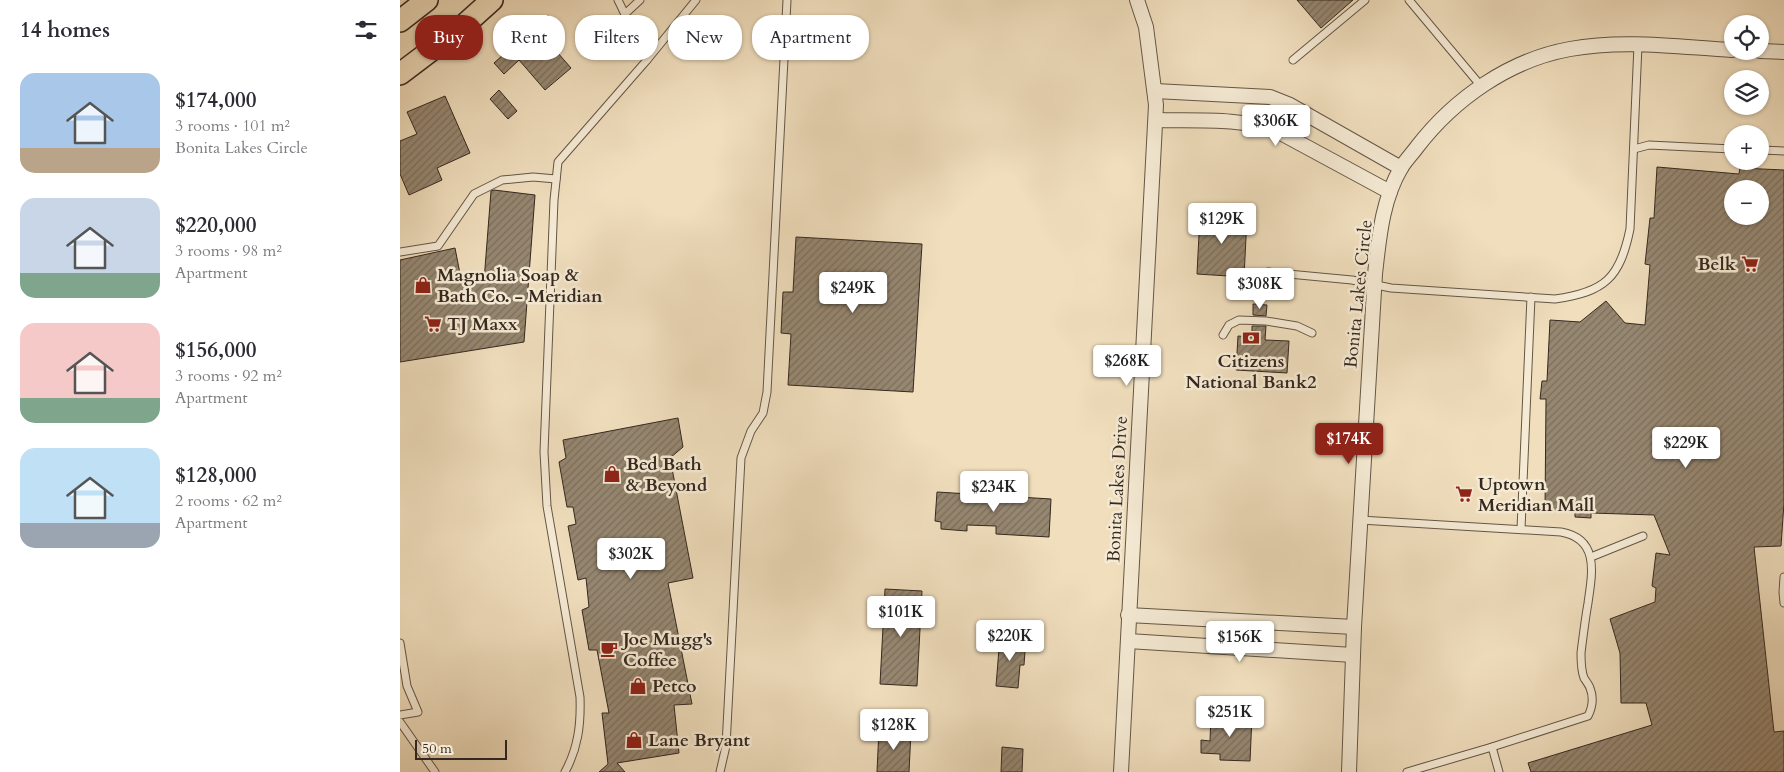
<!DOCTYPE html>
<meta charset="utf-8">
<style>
body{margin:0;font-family:Cardo,serif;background:#f2f2f3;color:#2b2b33;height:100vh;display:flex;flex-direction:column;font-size:19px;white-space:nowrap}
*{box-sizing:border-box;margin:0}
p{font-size:16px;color:#7c7c81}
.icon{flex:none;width:28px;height:28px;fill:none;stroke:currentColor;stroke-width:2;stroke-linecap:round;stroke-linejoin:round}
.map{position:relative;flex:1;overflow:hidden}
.details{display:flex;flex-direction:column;background:#fff;width:400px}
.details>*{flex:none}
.top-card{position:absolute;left:15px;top:15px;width:475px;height:45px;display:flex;gap:10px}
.tools{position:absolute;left:1324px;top:15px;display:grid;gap:10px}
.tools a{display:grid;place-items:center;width:45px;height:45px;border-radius:50%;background:#fff;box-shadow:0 1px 4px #0004;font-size:25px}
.scale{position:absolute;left:15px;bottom:12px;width:92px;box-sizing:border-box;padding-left:5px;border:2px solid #35281f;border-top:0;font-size:14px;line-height:18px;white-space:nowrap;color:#35281f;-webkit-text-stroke:4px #f5ead4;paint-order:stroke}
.price{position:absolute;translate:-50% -42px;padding:0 11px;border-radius:5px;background:#fff;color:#222;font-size:16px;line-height:32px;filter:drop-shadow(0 1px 2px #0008)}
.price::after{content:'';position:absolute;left:50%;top:30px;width:15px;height:11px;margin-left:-8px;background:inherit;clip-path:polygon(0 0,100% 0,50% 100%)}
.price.selected{background:#8f2418;color:#fff}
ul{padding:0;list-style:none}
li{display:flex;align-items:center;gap:15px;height:125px;padding:0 20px}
li span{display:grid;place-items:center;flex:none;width:140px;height:100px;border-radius:15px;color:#555}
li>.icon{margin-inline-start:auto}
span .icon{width:60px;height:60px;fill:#fffc;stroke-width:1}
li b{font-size:21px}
h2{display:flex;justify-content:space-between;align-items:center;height:60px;padding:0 20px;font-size:21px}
.tag{padding:0 18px;border-radius:20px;background:#fff;box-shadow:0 1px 4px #0004;font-size:18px;line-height:45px}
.tag.selected{background:#8f2418;color:#fff}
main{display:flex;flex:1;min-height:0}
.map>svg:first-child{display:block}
</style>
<main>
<section class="details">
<h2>14 homes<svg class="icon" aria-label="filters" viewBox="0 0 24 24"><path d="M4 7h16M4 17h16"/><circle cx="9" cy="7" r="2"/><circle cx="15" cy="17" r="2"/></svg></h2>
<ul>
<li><span style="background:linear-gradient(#a9c7e8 75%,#b9a48a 0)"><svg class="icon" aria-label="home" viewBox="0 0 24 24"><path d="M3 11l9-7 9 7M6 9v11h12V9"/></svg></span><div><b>$174,000</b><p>3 rooms · 101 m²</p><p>Bonita Lakes Circle</p></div></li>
<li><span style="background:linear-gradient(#c9d6e8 75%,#7fa58c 0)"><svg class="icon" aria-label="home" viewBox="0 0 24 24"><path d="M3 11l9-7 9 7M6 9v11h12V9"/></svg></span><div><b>$220,000</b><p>3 rooms · 98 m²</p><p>Apartment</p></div></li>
<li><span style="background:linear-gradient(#f6c9c9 75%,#7fa58c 0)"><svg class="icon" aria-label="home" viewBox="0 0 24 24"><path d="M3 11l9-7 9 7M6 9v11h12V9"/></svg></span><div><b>$156,000</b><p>3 rooms · 92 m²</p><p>Apartment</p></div></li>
<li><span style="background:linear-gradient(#bfe0f5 75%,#9aa5b1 0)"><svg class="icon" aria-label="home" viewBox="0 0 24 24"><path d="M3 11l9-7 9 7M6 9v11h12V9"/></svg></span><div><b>$128,000</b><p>2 rooms · 62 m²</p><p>Apartment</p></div></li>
</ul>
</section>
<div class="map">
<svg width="1384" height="772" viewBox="0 0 1384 772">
<defs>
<pattern id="building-hatch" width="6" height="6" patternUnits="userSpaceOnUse" patternTransform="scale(1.25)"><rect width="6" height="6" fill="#968771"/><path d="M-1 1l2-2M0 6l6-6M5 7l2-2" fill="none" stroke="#7b6e5c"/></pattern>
</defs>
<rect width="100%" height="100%" fill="#f0debd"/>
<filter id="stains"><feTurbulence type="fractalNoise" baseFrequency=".004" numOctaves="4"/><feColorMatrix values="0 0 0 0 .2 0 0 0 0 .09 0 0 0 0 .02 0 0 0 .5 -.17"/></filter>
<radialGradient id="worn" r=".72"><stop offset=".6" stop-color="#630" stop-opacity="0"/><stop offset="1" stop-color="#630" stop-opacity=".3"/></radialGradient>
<g fill="url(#building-hatch)" stroke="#35281f" fill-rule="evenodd">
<path d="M897,0H953L921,28Z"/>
<path d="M148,15L157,25L144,37L171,68L145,90L119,60L104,74L94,63Z"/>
<path d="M99,90L117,111L108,119L90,99Z"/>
<path d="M45,96L70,153L37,168L42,180L9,195L0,174V141L17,134L7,112Z"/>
<path d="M1257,167L1339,174L1340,168L1384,170V503L1381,546L1354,547L1374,732L1384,731V772H1131L1128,763L1252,725L1246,703H1221L1220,653L1210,619L1255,602L1256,588L1252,586L1256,553L1270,555L1254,515L1191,513V518L1175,517V512L1145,509L1146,399H1140L1142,381H1147L1150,320L1180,322L1206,301L1225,323L1245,325L1250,265L1245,264L1250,218H1254ZM1332,189H1360V216H1332Z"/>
<path d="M94,190L135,195L124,342L0,362V260L55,248L62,284L84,281L91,191Z"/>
<path d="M817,212L833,213V217L847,218L844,277L797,274L800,215L815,216Z"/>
<path d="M396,237L522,244L513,392L388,385L391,334L381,333L383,292H393Z"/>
<path d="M853,304L867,305L866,316L853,315Z"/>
<path d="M852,326H866L865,340L889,341L887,373L836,370L838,336L852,337Z"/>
<path d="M278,418L283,447L270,458L293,578L268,583L292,704L274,705L279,753L217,763L225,772H199L208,764L202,713H209L197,650H189L182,610L189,607L186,578L178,580L168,526L176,524L173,507H167L159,462L166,458L163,440Z"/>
<path d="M537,492L651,499L649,537L596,534V526L567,525V531L541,529V522L535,521Z"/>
<path d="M485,589L522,591L517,686L480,684Z"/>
<path d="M600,636L622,637L621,651H625L624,665H620L618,688L596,686Z"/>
<path d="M811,714L852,717L850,761L820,760V754L801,753V740L810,741Z"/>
<path d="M479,729L511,731L509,772H477Z"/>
<path d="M602,747L623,749L622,772H601Z"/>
</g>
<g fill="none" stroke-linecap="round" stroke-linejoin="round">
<g stroke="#645646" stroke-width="9">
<g id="lane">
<path d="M1009,0L1081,86"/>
<path d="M225,14L240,0"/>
<path d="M247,60L296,0"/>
<path d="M893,60L965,0"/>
<path d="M1234,149L1249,145L1332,149"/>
<path d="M1360,150L1384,151"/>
<path d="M0,252L38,246L74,194L102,180L133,177L156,179"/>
<path d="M868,272L952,280L991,288L1155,299C1205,292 1220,278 1230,229L1238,45"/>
<path d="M823,335L829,325L839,320L866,321L897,326L912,333"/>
<path d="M960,520L1161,532C1200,539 1192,574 1188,603C1185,620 1183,637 1181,653C1181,662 1181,670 1184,678C1186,681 1189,685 1190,688C1194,698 1192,708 1188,716L1092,747L1007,772"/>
<path d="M1121,529L1131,297"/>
<path d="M1191,557L1243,536"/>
<path d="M1384,577L1383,592L1384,603"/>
<path d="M0,643L7,686L18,712L0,715"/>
<path d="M0,722L35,772"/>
<path d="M1092,747L1099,772"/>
<path d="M165,772C178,748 181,725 180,697L147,506L144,452L154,200L158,162L247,60L218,0"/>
<path d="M320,772L326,746L341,458L351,431L363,413L367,392L387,0"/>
</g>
</g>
<g stroke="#645646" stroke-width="16">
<g id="street">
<path d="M1360,51L1384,52"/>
<path d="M755,91L870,97L890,105L1001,168"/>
<path d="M756,120C796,121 840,117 879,132L990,192"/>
<path d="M728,615L954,627"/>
<path d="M728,641L953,655"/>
<path d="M721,772L756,105L746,27L737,0"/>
<path d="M949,772L954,627L975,274C979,239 982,200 1001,168C1005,161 1012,154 1017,147C1054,99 1109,60 1170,49C1223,39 1279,47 1332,50"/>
</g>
</g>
<g stroke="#35281f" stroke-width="24">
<g id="primary">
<path d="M0,21L27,0"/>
<path d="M0,74L62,27L92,0"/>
</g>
</g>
<use href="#lane" stroke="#f5ead4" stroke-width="7"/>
<use href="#street" stroke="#f5ead4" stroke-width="14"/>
<use href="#primary" stroke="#f0debd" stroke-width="21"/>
</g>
<defs>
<g id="supermarket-bare" transform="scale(1.35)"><path d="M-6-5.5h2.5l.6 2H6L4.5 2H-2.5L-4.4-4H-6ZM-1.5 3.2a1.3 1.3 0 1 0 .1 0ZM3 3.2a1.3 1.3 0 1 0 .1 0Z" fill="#8f2418" stroke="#f5ead4" stroke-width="2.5" paint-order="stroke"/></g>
<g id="shop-bare" transform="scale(1.35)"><path d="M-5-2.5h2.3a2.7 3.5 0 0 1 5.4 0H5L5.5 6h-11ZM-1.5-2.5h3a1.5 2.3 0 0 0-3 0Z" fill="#8f2418" stroke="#f5ead4" stroke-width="2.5" paint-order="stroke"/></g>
<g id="bank-bare" transform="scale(1.35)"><path d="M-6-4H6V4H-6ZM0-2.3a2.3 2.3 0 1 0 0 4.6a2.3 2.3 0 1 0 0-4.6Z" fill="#8f2418" stroke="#f5ead4" stroke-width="2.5" paint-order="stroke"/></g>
<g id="cafe-bare" transform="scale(1.35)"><path d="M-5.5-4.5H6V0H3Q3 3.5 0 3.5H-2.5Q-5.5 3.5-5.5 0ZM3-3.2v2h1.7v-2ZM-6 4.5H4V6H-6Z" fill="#8f2418" stroke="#f5ead4" stroke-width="2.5" paint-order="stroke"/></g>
</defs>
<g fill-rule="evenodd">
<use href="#supermarket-bare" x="1350" y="264"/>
<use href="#shop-bare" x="23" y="285"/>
<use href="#supermarket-bare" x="33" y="324"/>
<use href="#bank-bare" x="851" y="338"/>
<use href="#shop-bare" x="212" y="474"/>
<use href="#supermarket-bare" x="1064" y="494"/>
<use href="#cafe-bare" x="209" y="649"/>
<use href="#shop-bare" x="238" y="686"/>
<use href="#shop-bare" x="234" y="740"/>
</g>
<g text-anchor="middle" stroke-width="5" stroke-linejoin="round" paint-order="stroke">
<g font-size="18" font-weight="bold" fill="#35281f" stroke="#f5ead4" text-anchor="start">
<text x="1336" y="270" text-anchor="end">Belk</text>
<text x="37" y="281">Magnolia Soap &amp;<tspan x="37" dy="21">Bath Co. - Meridian</tspan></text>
<text x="47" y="330">TJ Maxx</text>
<text x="851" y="367" text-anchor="middle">Citizens<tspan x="851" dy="21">National Bank2</tspan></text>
<text x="226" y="470">Bed Bath<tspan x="226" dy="21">&amp; Beyond</tspan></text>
<text x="1078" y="490">Uptown<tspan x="1078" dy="21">Meridian Mall</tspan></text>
<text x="223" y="645">Joe Mugg's<tspan x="223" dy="21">Coffee</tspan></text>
<text x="252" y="692">Petco</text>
<text x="248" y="746">Lane Bryant</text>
</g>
<g font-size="18" fill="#35281f" stroke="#f5ead4">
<text transform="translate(958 294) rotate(-84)" y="6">Bonita Lakes Circle</text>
<text transform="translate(717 489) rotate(-87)" y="6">Bonita Lakes Drive</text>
</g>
</g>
<rect width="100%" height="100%" filter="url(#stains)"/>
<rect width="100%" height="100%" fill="url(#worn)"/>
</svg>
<div class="tools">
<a><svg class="icon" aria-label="locate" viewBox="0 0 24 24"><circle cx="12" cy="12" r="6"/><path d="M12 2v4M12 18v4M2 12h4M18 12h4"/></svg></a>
<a><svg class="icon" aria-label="layers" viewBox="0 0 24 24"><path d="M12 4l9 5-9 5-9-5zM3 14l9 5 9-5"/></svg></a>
<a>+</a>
<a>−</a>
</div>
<div class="scale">50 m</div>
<b class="price" style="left:876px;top:147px">$306K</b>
<b class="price" style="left:822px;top:245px">$129K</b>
<b class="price" style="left:860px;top:310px">$308K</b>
<b class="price" style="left:453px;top:314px">$249K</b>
<b class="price" style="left:727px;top:387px">$268K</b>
<b class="price selected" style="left:949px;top:465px">$174K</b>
<b class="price" style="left:1286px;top:469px">$229K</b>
<b class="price" style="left:594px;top:513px">$234K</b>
<b class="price" style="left:231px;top:580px">$302K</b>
<b class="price" style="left:501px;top:638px">$101K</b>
<b class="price" style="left:610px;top:662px">$220K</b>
<b class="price" style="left:840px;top:663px">$156K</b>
<b class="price" style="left:830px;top:738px">$251K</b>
<b class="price" style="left:494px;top:751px">$128K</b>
<div class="top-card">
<a class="tag selected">Buy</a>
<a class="tag">Rent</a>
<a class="tag">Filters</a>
<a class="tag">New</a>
<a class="tag">Apartment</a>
</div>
</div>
</main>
